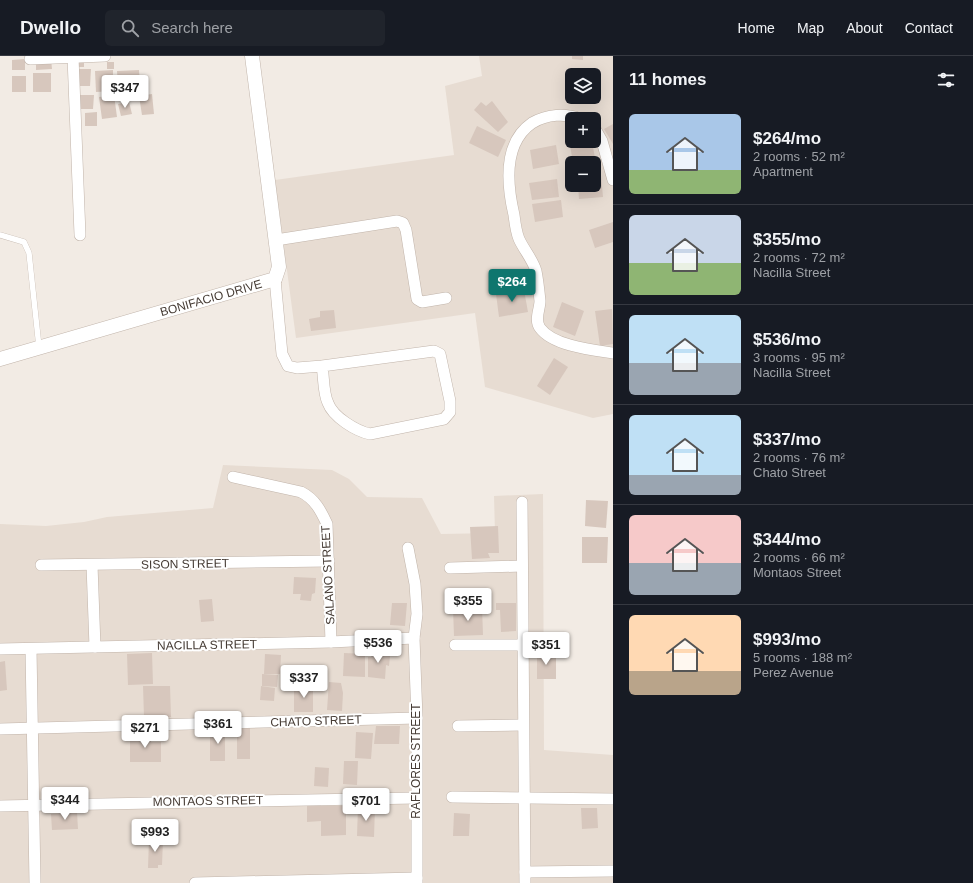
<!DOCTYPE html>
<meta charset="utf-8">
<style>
body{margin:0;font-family:Helvetica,sans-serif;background:#20242c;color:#f1f3f6;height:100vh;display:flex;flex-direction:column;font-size:15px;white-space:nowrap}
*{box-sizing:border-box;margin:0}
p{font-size:13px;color:#9ea1a6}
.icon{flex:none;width:22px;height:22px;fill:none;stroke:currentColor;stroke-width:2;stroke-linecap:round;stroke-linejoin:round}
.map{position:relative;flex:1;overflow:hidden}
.side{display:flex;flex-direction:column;background:#171b24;width:360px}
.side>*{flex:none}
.tools{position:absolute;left:565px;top:12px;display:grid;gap:8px}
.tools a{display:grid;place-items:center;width:36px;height:36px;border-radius:6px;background:#171b24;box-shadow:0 4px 16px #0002;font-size:20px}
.price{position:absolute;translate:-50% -34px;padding:0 9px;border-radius:4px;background:#fff;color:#222;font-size:13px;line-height:26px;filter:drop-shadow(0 1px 2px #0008)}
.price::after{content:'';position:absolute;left:50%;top:24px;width:12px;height:9px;margin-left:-6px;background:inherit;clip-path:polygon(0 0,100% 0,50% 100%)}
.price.on{background:#0f766e;color:#fff}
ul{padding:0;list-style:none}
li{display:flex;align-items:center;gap:12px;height:100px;padding:0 16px}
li+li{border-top:1px solid #363941}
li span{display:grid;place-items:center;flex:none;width:112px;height:80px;border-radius:6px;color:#555}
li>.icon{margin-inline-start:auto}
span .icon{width:48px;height:48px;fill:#fffc;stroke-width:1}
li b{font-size:17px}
h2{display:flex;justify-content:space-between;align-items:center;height:48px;padding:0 16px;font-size:17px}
header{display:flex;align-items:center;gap:24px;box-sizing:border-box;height:56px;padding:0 20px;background:#171b24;border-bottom:1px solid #363941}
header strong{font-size:19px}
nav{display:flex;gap:22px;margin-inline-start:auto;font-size:14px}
.search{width:280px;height:36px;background:#20242c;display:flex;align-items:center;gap:10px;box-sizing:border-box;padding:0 14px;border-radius:6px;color:#9ea1a6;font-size:15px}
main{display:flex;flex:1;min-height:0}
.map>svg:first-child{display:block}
</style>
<header>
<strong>Dwello</strong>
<div class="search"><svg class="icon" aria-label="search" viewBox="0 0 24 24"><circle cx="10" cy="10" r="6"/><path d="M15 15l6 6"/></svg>Search here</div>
<nav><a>Home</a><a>Map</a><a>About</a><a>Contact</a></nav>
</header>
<main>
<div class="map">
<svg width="613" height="827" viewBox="0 0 613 827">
<rect width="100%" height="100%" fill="#f2ebe4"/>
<g fill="#e7dcd2" fill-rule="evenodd">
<path d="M479,0H613V358L593,362L485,331L475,257L296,282L275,124L454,99L445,30L482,20ZM572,19H594V41H572ZM572,63H594V85H572ZM572,107H594V129H572Z"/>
<path d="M223,409L332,414L349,423L367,441L422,442L441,478L495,477L494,440L543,438L544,694L613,699V827H0V468L46,470L84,466L107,461L213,452Z"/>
</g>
<g fill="#d7c7bd">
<path d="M572,0H583V4L572,3Z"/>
<path d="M25,3V14H12V4Z"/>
<path d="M51,3L52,13L36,14V4Z"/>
<rect x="75" y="5" width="9" height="6"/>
<rect x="107" y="6" width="7" height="7"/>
<path d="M75,13H91L90,30H75Z"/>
<path d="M113,14V35L96,36L95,15Z"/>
<path d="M139,14L140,28L118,29L117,15Z"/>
<rect x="33" y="17" width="18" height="19"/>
<rect x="12" y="20" width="14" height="16"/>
<path d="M152,38L154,58L142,59L139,40Z"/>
<path d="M78,39H94L93,53H78Z"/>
<path d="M114,39L117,61L102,63L99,41Z"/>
<path d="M492,45L508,66L498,76L474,54L481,46L486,50Z"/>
<path d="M129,46L132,58L121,60L118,48Z"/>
<path d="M97,56V70H85V57Z"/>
<path d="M613,68V88L604,73Z"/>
<path d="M477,70L506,84L498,101L469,87Z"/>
<path d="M590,85H592L596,108L573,107L570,89Z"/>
<path d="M556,89L559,108L533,113L530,94Z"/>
<path d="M601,119L603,141L579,143L578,129H594V120Z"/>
<path d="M557,123L559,141L532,144L529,127Z"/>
<path d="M561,144L563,161L535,166L532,148Z"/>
<path d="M613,166V186L595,192L589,174Z"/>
<path d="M524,234L528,256L499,261L496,238Z"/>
<path d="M562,246L584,255L575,280L553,271Z"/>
<path d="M612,253L613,288L600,290L595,255Z"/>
<path d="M334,254L336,272L311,275L309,263L320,261V255Z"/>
<path d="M554,302L568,311L550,339L537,330Z"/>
<path d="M586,444L608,445L606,472L585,470Z"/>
<path d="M498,470L499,497H488L490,502L472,503L470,471Z"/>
<path d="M582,481H608L607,507H582Z"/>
<path d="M294,521L316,522L315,537L312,538L311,545L300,544L301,538H293Z"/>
<path d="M212,543L214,565L201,566L199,544Z"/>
<path d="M392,547H407L405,570L390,569Z"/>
<path d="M496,547H516V575L501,576L500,554H496Z"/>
<path d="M482,551L483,579L454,580L453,552Z"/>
<path d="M372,592L383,593L382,599L390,600L389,610L386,609L385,623L368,621V601H371Z"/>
<path d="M152,597L153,628L128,629L127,598Z"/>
<path d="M344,597L365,598V621L343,620Z"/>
<rect x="537" y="597" width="19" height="26"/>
<path d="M265,598L281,599L280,618H264Z"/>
<path d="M5,605L7,634L0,635V606Z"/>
<path d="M262,618L278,619L277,631L262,630Z"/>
<path d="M329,626L341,627L343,637L342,655L327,654Z"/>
<path d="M143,630H170L171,661L144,662Z"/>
<path d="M261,630L275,632L274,645L260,644Z"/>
<rect x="294" y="630" width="19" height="26"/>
<path d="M376,670H400L399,688H374Z"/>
<rect x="237" y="672" width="13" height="31"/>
<rect x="210" y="673" width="15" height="32"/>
<path d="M137,675H151V686H161V706H130V681H137Z"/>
<path d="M356,676L373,677L371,703L355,702Z"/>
<path d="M344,705H358L357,729L343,728Z"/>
<path d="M315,711L329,712L328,731L314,730Z"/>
<path d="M321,747V750H346V779L321,780V765L307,766V748Z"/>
<path d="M358,750L375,751L374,781L357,780Z"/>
<path d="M581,752H597L598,772L582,773Z"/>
<path d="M77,756L78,773L52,774L51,758Z"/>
<path d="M454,757L470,758L469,780H453Z"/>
<path d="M149,783L163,784L162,809H158V812H148Z"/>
</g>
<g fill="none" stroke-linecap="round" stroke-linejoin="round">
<g stroke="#c1b4aa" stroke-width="6">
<path id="service" d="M0,179L24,186L29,197L39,291"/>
</g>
<g stroke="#c1b4aa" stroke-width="12">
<g id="minor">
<path d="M73,1L80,179"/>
<path d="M30,3L105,0"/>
<path d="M581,63C565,57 547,58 532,67C503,87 507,129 514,159C515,167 516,176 519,183C524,194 533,204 536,215C538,225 539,235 540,245C540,253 534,264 540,272C553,290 593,294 613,297"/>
<path d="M594,71L602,85L613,124"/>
<path d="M276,184L397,165L403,167L406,174L417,243L422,246L446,242"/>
<path d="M275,223L282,298L288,310L297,312L322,310L434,295L440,298L450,345V356L444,363L370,378C356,375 333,361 328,347C323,337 324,321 322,310"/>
<path d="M233,421L301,436C315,443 321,455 327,468L331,586"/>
<path d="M522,446L525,827"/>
<path d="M408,492L415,528L417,558L414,582L417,662V827"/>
<path d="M41,509L329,505"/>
<path d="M92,509L95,591"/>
<path d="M450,512L522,510"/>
<path d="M455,589H523"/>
<path d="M0,593L331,586L414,582"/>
<path d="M31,593L35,827"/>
<path d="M458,670L523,669"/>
<path d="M0,673L417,662"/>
<path d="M452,741L613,743"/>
<path d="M0,750L416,742"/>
<path d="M525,816L613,815"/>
<path d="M195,827L417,822"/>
</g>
</g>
<g stroke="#c1b4aa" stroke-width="15">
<path id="tertiary" d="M0,303L275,223L279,211L252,0"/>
</g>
<use href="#service" stroke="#fff" stroke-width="5.5"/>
<use href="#minor" stroke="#fff" stroke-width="11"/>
<use href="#tertiary" stroke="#fff" stroke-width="14"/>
</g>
<g text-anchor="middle" stroke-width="4" stroke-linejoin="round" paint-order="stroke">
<g font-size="12" fill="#453b34" stroke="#fff">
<text transform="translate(211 242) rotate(-16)" y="4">BONIFACIO DRIVE</text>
<text transform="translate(185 508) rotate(-1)" y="4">SISON STREET</text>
<text transform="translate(328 519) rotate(-93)" y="4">SALANO STREET</text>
<text transform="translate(207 589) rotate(-1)" y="4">NACILLA STREET</text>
<text transform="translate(316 665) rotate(-2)" y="4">CHATO STREET</text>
<text transform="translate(416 705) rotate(-90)" y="4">RAFLORES STREET</text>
<text transform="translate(208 745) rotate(-1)" y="4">MONTAOS STREET</text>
</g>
</g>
</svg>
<div class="tools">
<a><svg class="icon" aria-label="layers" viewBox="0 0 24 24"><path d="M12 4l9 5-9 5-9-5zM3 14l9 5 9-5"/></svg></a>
<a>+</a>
<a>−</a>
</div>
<b class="price" style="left:125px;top:53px">$347</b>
<b class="price on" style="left:512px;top:247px">$264</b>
<b class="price" style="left:468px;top:566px">$355</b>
<b class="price" style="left:378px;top:608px">$536</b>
<b class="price" style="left:546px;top:610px">$351</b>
<b class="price" style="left:304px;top:643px">$337</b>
<b class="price" style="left:218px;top:689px">$361</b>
<b class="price" style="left:145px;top:693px">$271</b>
<b class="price" style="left:65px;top:765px">$344</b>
<b class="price" style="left:366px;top:766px">$701</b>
<b class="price" style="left:155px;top:797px">$993</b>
</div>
<section class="side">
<h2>11 homes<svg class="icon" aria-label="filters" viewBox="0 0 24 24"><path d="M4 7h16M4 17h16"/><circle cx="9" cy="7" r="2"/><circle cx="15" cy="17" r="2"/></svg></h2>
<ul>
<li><span style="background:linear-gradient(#a9c7e8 70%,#8fb573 0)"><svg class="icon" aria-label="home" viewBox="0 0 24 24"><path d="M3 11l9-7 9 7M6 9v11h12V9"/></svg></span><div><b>$264/mo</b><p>2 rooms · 52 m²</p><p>Apartment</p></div></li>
<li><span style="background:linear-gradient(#c9d6e8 60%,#8fb573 0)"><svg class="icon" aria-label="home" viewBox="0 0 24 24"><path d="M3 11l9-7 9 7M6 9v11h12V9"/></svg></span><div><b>$355/mo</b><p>2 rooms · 72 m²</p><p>Nacilla Street</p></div></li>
<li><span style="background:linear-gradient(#bfe0f5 60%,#9aa5b1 0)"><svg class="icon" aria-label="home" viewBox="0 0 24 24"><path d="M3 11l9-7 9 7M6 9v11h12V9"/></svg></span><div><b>$536/mo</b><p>3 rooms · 95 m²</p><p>Nacilla Street</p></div></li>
<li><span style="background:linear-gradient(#bfe0f5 75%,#9aa5b1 0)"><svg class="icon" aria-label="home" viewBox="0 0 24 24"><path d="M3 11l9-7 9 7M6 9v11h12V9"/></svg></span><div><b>$337/mo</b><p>2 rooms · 76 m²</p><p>Chato Street</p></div></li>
<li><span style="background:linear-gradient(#f6c9c9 60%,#9aa5b1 0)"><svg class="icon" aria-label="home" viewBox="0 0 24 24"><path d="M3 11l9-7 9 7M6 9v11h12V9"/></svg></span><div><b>$344/mo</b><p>2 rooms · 66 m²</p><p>Montaos Street</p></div></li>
<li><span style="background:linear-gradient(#ffd9b3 70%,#b9a48a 0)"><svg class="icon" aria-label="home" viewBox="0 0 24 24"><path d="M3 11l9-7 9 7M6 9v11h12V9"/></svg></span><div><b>$993/mo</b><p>5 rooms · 188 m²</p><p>Perez Avenue</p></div></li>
</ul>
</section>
</main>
